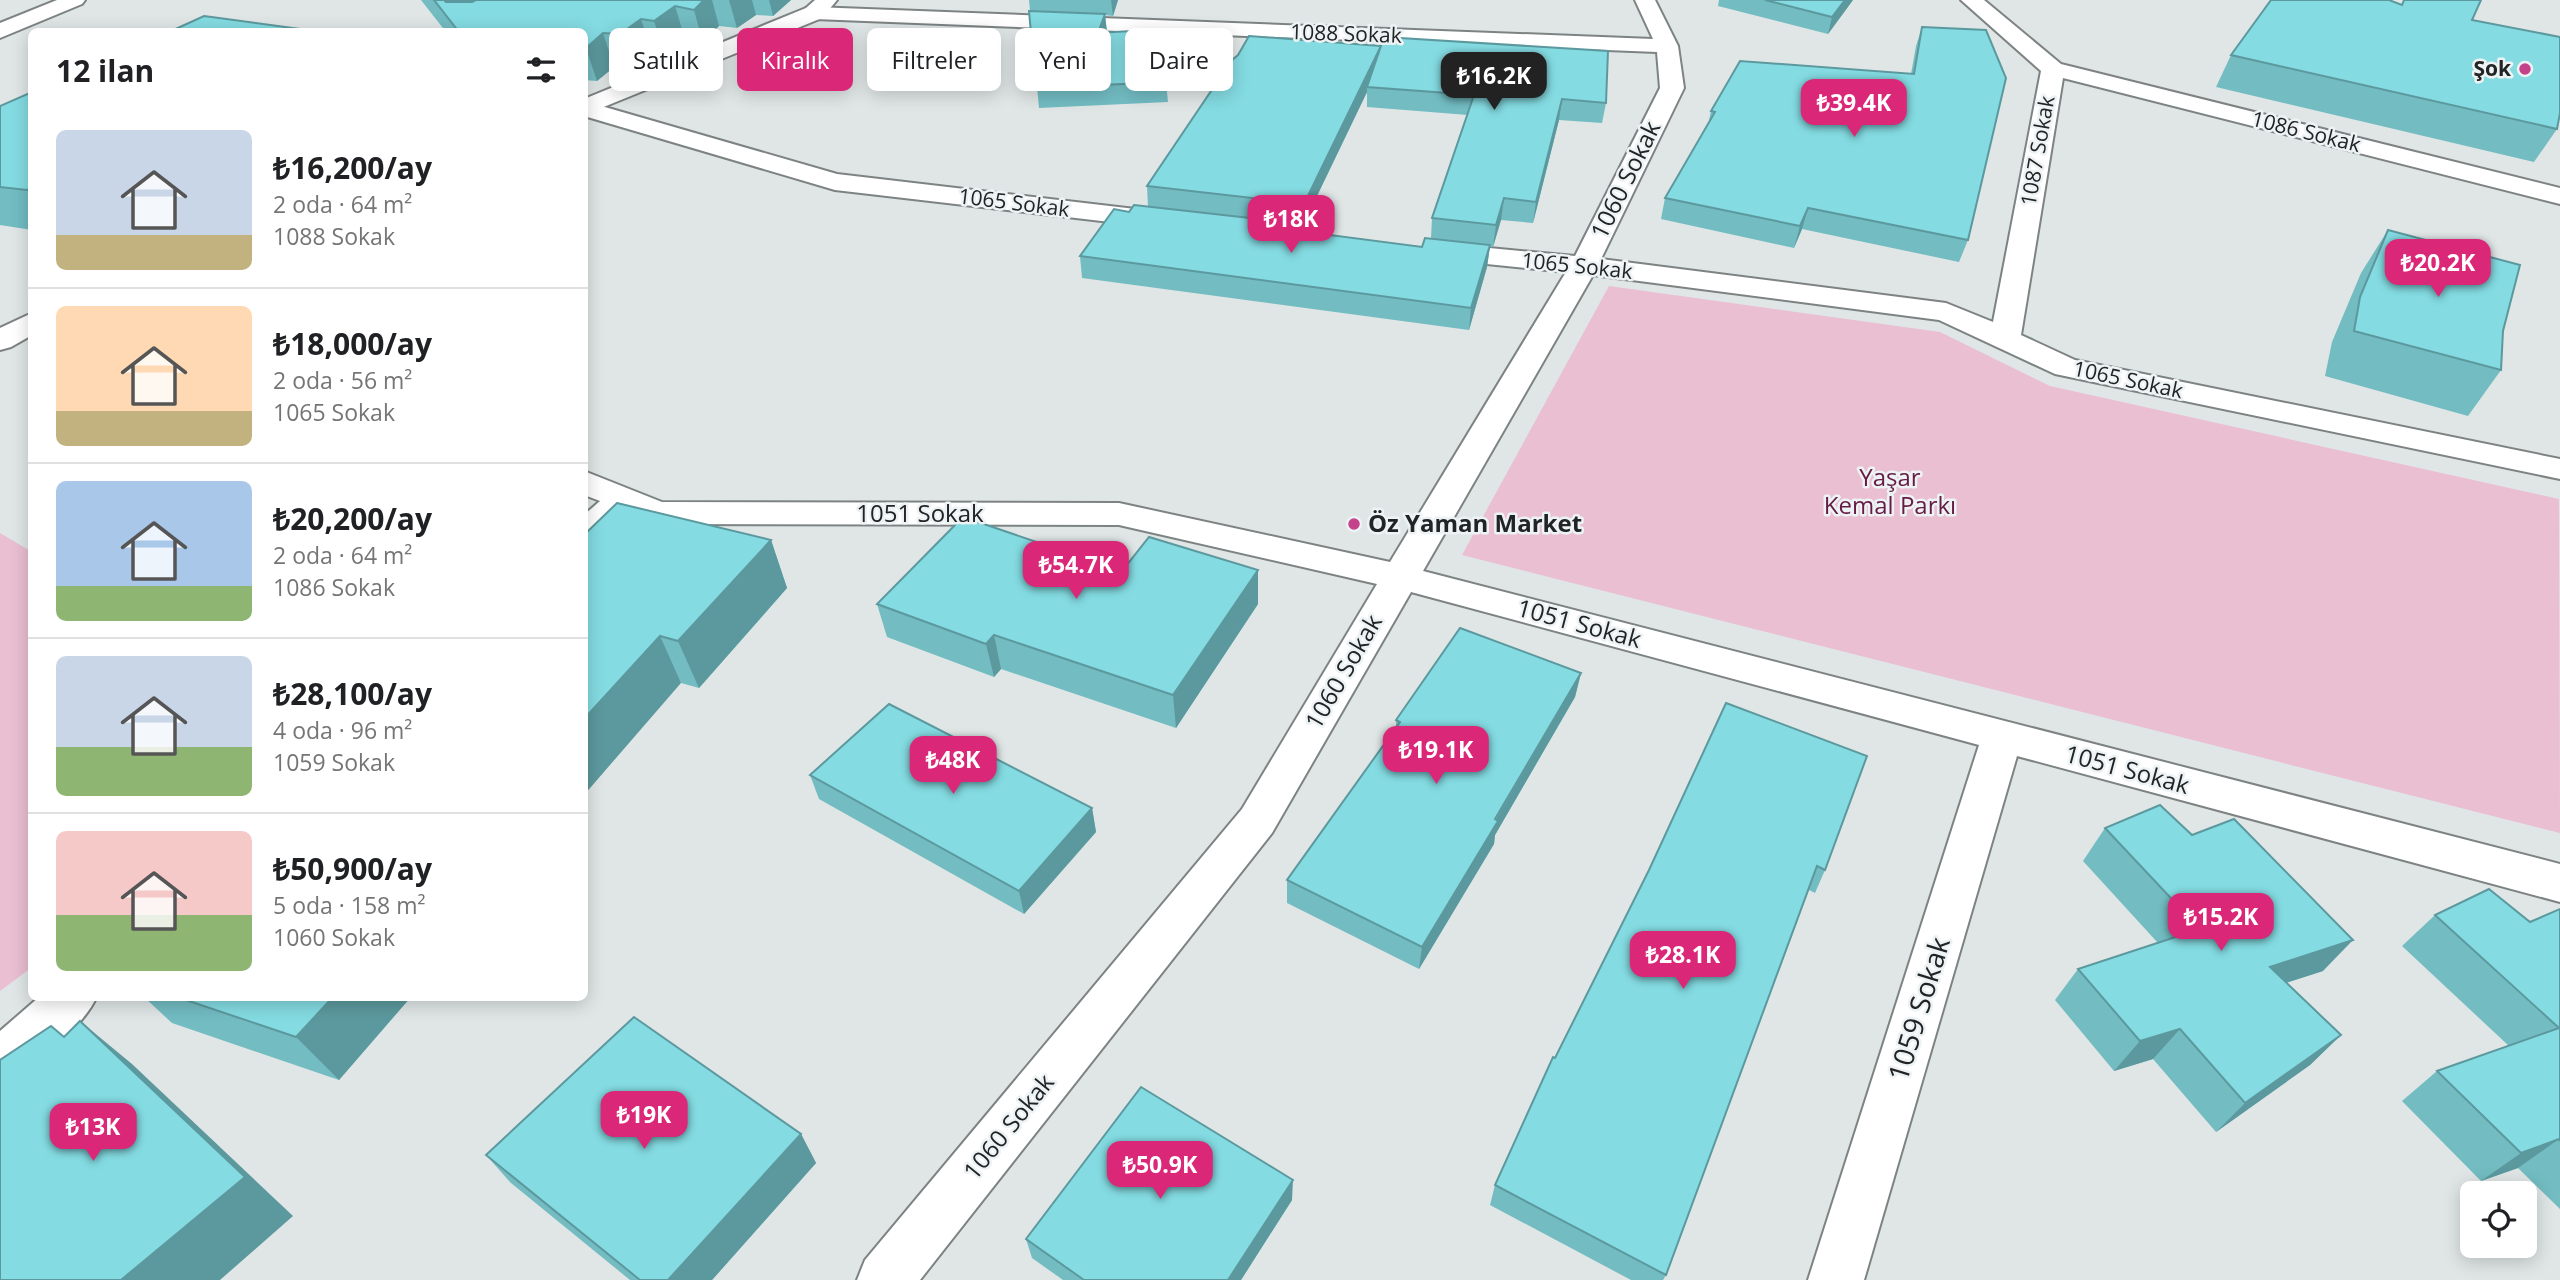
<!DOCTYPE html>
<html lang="tr">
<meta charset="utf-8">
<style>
body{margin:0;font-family:"Open Sans",sans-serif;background:#f2f2f2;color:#202124;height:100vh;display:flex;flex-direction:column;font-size:26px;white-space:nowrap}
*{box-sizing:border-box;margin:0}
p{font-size:23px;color:#757577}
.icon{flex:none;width:38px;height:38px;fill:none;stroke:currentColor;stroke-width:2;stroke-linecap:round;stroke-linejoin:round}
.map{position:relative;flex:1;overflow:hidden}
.panel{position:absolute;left:28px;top:28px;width:560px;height:973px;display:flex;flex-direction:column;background:#fff;border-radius:10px;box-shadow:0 4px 18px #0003}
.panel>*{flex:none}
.banner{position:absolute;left:609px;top:28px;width:665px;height:63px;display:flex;gap:14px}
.controls{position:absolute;left:2460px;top:1181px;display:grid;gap:14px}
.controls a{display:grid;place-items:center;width:77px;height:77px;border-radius:10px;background:#fff;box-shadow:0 4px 18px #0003;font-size:35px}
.price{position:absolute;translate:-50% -60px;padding:0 16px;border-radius:14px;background:#db2777;color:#fff;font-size:23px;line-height:46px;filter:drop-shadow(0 2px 4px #0008)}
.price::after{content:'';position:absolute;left:50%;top:42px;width:21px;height:16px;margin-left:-10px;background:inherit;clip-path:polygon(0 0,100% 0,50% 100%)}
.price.current{background:#222;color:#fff}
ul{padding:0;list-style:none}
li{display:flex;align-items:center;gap:21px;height:175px;padding:0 28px}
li+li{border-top:2px solid #e0e0e0}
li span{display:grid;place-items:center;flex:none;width:196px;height:140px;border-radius:10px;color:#555}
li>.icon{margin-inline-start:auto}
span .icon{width:84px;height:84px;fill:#fffc;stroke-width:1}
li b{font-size:30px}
h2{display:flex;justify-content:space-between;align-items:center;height:84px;padding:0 28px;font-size:30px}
.pill{padding:0 24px;border-radius:10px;background:#fff;box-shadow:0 4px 18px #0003;font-size:24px;line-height:63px}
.pill.current{background:#db2777;color:#fff}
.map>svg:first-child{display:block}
</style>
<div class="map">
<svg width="2560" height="1280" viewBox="0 0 2560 1280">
<rect width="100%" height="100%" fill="#e0e6e6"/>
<g fill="#e9bfd1">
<path d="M1609,286L1940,332L2050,386L2559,499L2560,833L1462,555Z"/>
<path d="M0,533L32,552L31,968L0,991Z"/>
</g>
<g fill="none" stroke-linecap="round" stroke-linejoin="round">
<g stroke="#7d8383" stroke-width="4">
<path id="service" d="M815,0H837L822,18L584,115V99L806,8Z"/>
</g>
<g stroke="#7d8383" stroke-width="4">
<g id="minor">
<path d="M57,0H85L82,4L0,38V23Z"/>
<path d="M1635,0H1655L1678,46L1684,88L1601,259L1946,303L1993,322L2041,71L1961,0H1984L2061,64L2560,188V204L2063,78L2021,335L2075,360L2560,459V479L2055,374L1939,320L1593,275L1423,571L2560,864V902L2017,756L1864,1280H1808L1979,745L1411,592L1272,833L920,1280H857L865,1260L1242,809L1377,584L1119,525L658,524L629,514L597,542L584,545V515L600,501L584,495V471L662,502L1119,503L1390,562L1566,272L1437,259L1427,257L1423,251L1427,245L1437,243L1575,256L1660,88L1657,52L814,19L806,18L803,13L806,8L814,7L1653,39Z"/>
<path d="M584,101L837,174L1161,212L1171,214L1174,220L1171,226L1161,228L835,190L584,116Z"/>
<path d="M32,313V335L11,347L0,350V328Z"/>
<path d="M38,998H96C84,1025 28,1076 0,1086V1031Z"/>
</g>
</g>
<use href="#service" fill="#fff" fill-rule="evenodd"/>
<use href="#minor" fill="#fff" fill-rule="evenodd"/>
</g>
<g fill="#72bcc2" fill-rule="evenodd">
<path d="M421,0H791L773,16L756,15L737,28L719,26L703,43L685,39L665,53L652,52L630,67H614L597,81L584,80V32H446Z"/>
<path d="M1029,0H1118L1113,16L1105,15L1107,33L1166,82L1168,102L1039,108Z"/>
<path d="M1719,0H1853L1828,34L1718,6Z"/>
<path d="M2402,5L2472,20L2557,129L2534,162L2216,87L2231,55Z"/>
<path d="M1922,27L1968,240L1959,262L1802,229L1794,248L1661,219L1665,198L1708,125L1711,111L1911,74L1916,46Z"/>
<path d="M1232,60L1606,103L1602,123L1559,120L1533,223L1501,220L1493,247H1490L1487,267L1469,330L1082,278L1080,256L1148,207L1147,186ZM1367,92V107L1468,115L1432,218L1431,238L1422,247L1294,230V224L1303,225Z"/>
<path d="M32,92V230L0,225V106Z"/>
<path d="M2388,230L2503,331L2501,370L2468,416L2325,376L2332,342L2361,273Z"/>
<path d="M584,535L771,540L787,588L699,688L681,683Z"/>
<path d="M1258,570V604L1176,728L1001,669L994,677L887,637L877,604L1122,571Z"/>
<path d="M1581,673L1575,697L1495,835L1494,844L1419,969L1287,903V880L1396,727V720Z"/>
<path d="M1726,703L1825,870L1815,893L1809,890L1666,1275L1663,1280H1631L1490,1205L1495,1185L1649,870Z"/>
<path d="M810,775L1092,808L1096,832L1024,914L819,799Z"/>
<path d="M2105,828L2323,971L2286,983L2341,1035L2310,1065L2216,1132L2153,1059L2114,1071L2055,1000L2078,969L2158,943L2083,861Z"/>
<path d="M2560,909V1209L2518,1168L2481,1181L2402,1101L2437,1071L2509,1046L2402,946L2435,915L2530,922Z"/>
<path d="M145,998H410L339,1080L172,1023Z"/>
<path d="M801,1134L816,1163L712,1280H630L511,1183L486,1155Z"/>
<path d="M1292,1200L1241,1280H1063L1032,1258L1026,1239Z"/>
</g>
<g fill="#5c999e">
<path d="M443,0H500L458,30Z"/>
<path d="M704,0H712L719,26L703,43L694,10Z"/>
<path d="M729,0H752L756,15L737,28Z"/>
<path d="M769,0H791L773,16Z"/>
<path d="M1111,0H1118L1113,16Z"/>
<path d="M1845,0H1853L1828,34L1832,17Z"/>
<path d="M675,6L685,39L665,53L654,21Z"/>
<path d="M1105,14L1107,33H1098Z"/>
<path d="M641,19L652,52L630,67L620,34Z"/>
<path d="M603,33L614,67L597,81L586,48Z"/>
<path d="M1381,46L1367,87V92L1303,225L1304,204Z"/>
<path d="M1562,99L1559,120L1533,223L1536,202Z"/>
<path d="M32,188V197L27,190Z"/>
<path d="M1504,198L1501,220L1493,247L1496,225Z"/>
<path d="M1808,208L1802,229L1794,248L1800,226Z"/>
<path d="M1490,245L1487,267L1469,330L1471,308Z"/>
<path d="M771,540L787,588L699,688L678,641Z"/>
<path d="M1258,570V604L1176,728L1173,695Z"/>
<path d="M994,635L1001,669L994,677L986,644Z"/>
<path d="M660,636L681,683L584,795V719Z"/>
<path d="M1581,673L1575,697L1495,835L1494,844L1419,969L1422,947Z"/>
<path d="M1092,808L1096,832L1024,914L1019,891Z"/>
<path d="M2353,940L2323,971L2241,997L2270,967Z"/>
<path d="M332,998H410L339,1080L296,1037Z"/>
<path d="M80,1021L132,1064L293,1216L220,1280H121Z"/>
<path d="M2180,1029L2153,1059L2114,1071L2140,1041Z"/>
<path d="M2341,1035L2310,1065L2216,1132L2245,1103Z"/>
<path d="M801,1134L816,1163L712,1280H668Z"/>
<path d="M2559,1139L2518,1168L2481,1181L2521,1153Z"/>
<path d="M1293,1180L1292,1200L1241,1280H1228Z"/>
</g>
<g fill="#84dbe2" stroke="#5c999e" stroke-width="2">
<path d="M434,0H444L446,2H472L476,0H704L694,10L675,6L654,21L641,19L620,34L603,33L586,48H584V32H459Z"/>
<path d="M1765,0H1845L1832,17Z"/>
<path d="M2271,0H2389L2402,5L2404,0H2481L2472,20L2560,37V113L2557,129L2231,55Z"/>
<path d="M1029,11L1105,14L1098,33L1149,30L1166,82L1036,88Z"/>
<path d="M204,16L322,32H169Z"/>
<path d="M1922,27L1986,30L2006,78L1968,240L1808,208L1800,226L1665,198L1715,112L1711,111L1740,61L1914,74Z"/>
<path d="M1249,36L1381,46L1304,204L1147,186L1232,60L1238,55Z"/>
<path d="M1384,37L1608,51L1606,103L1562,99L1536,202L1504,198L1496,225L1432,218L1474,95L1367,87Z"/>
<path d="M32,92V188L27,190L0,187V106Z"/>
<path d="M1134,205L1294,223L1291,230L1422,247L1425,238L1490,245L1471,308L1080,256L1114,209L1129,212Z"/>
<path d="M2388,230L2520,265L2503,331L2501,370L2354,331L2360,297Z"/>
<path d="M617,503L771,540L678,641L660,636L584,719V535Z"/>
<path d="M963,517L1122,571L1149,537L1258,570L1173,695L994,635L986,644L877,604Z"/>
<path d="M1460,628L1581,673L1495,819L1498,821L1422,947L1287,880L1400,722L1396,720Z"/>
<path d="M1726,703L1867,756L1825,870L1817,866L1666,1275L1495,1185L1553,1057L1555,1058L1649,870Z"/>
<path d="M889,704L1092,808L1019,891L810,775Z"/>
<path d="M2160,805L2192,835L2234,819L2353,940L2270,967L2341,1035L2245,1103L2180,1029L2140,1041L2078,969L2200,929L2105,828Z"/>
<path d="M2489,889L2530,922L2560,909V1141L2559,1139L2521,1153L2437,1071L2559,1028L2435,915Z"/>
<path d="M180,998H332L296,1037Z"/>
<path d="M634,1017L801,1134L668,1280H640L486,1155Z"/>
<path d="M80,1021L245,1177L121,1280H0V1060L51,1026L64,1037Z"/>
<path d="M1141,1087L1293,1180L1228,1280H1084L1026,1239Z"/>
</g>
<g fill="#c44289" stroke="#edf3f4" stroke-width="2.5">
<circle cx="2525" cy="69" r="7"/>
<circle cx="1354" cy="524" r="7"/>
</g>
<g text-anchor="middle" stroke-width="5" stroke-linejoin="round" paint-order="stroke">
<g font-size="21" fill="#212324" stroke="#edf3f4">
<text transform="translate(1346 34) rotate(2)" y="7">1088 Sokak</text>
<text transform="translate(2306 132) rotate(14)" y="7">1086 Sokak</text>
<text transform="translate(2038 151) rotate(-80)" y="7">1087 Sokak</text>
<text transform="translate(1014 203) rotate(7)" y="7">1065 Sokak</text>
<text transform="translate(1577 266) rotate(6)" y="7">1065 Sokak</text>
<text transform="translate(2128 380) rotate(12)" y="7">1065 Sokak</text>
</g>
<g font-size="21" font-weight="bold" fill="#212324" stroke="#edf3f4" text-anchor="end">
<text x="2511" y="76">Şok</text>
</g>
<g font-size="24" fill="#212324" stroke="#edf3f4">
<text transform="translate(1626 180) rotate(-64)" y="8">1060 Sokak</text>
<text x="920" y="522">1051 Sokak</text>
<text transform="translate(1579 624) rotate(15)" y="8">1051 Sokak</text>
<text transform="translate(1344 672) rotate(-60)" y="8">1060 Sokak</text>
<text transform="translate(2127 770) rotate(15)" y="8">1051 Sokak</text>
<text transform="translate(1009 1127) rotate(-51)" y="8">1060 Sokak</text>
</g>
<g font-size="24" fill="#661b45" stroke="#edf3f4">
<text x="1890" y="486">Yaşar<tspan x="1890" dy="28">Kemal Parkı</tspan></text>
</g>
<g font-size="24" font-weight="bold" fill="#212324" stroke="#edf3f4" text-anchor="start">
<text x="1368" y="532">Öz Yaman Market</text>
</g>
<g font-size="28" fill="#212324" stroke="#edf3f4">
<text transform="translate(1919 1009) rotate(-73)" y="10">1059 Sokak</text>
</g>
</g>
</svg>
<div class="controls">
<a><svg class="icon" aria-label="locate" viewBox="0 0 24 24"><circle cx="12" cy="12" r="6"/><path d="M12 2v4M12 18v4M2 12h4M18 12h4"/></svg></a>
</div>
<b class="price current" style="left:1494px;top:112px">₺16.2K</b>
<b class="price" style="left:1854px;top:139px">₺39.4K</b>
<b class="price" style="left:1291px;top:255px">₺18K</b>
<b class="price" style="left:2438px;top:299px">₺20.2K</b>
<b class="price" style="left:1076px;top:601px">₺54.7K</b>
<b class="price" style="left:1436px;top:786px">₺19.1K</b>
<b class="price" style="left:953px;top:796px">₺48K</b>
<b class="price" style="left:2221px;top:953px">₺15.2K</b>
<b class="price" style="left:1683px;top:991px">₺28.1K</b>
<b class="price" style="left:644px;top:1151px">₺19K</b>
<b class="price" style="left:93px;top:1163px">₺13K</b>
<b class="price" style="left:1160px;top:1201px">₺50.9K</b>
<div class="banner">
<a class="pill">Satılık</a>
<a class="pill current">Kiralık</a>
<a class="pill">Filtreler</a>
<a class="pill">Yeni</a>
<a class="pill">Daire</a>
</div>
<section class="panel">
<h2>12 ilan<svg class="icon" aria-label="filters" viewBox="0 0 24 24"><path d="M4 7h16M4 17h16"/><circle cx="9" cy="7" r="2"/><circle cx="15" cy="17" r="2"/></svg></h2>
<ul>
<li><span style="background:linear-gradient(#c9d6e8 75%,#c2b280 0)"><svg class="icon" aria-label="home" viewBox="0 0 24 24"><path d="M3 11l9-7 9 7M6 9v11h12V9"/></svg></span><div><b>₺16,200/ay</b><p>2 oda · 64 m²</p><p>1088 Sokak</p></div></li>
<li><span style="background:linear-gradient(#ffd9b3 75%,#c2b280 0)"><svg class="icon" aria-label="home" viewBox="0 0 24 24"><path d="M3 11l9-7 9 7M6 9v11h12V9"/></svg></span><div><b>₺18,000/ay</b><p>2 oda · 56 m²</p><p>1065 Sokak</p></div></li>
<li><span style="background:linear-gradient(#a9c7e8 75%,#8fb573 0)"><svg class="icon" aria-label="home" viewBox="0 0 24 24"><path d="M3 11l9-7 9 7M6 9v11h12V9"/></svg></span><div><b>₺20,200/ay</b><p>2 oda · 64 m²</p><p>1086 Sokak</p></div></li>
<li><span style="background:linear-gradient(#c9d6e8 65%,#8fb573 0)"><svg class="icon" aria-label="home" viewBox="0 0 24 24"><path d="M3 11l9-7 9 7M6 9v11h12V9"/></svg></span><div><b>₺28,100/ay</b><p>4 oda · 96 m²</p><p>1059 Sokak</p></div></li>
<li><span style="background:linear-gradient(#f6c9c9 60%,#8fb573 0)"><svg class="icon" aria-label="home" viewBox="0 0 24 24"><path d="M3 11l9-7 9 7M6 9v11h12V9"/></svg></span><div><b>₺50,900/ay</b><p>5 oda · 158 m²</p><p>1060 Sokak</p></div></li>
</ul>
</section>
</div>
